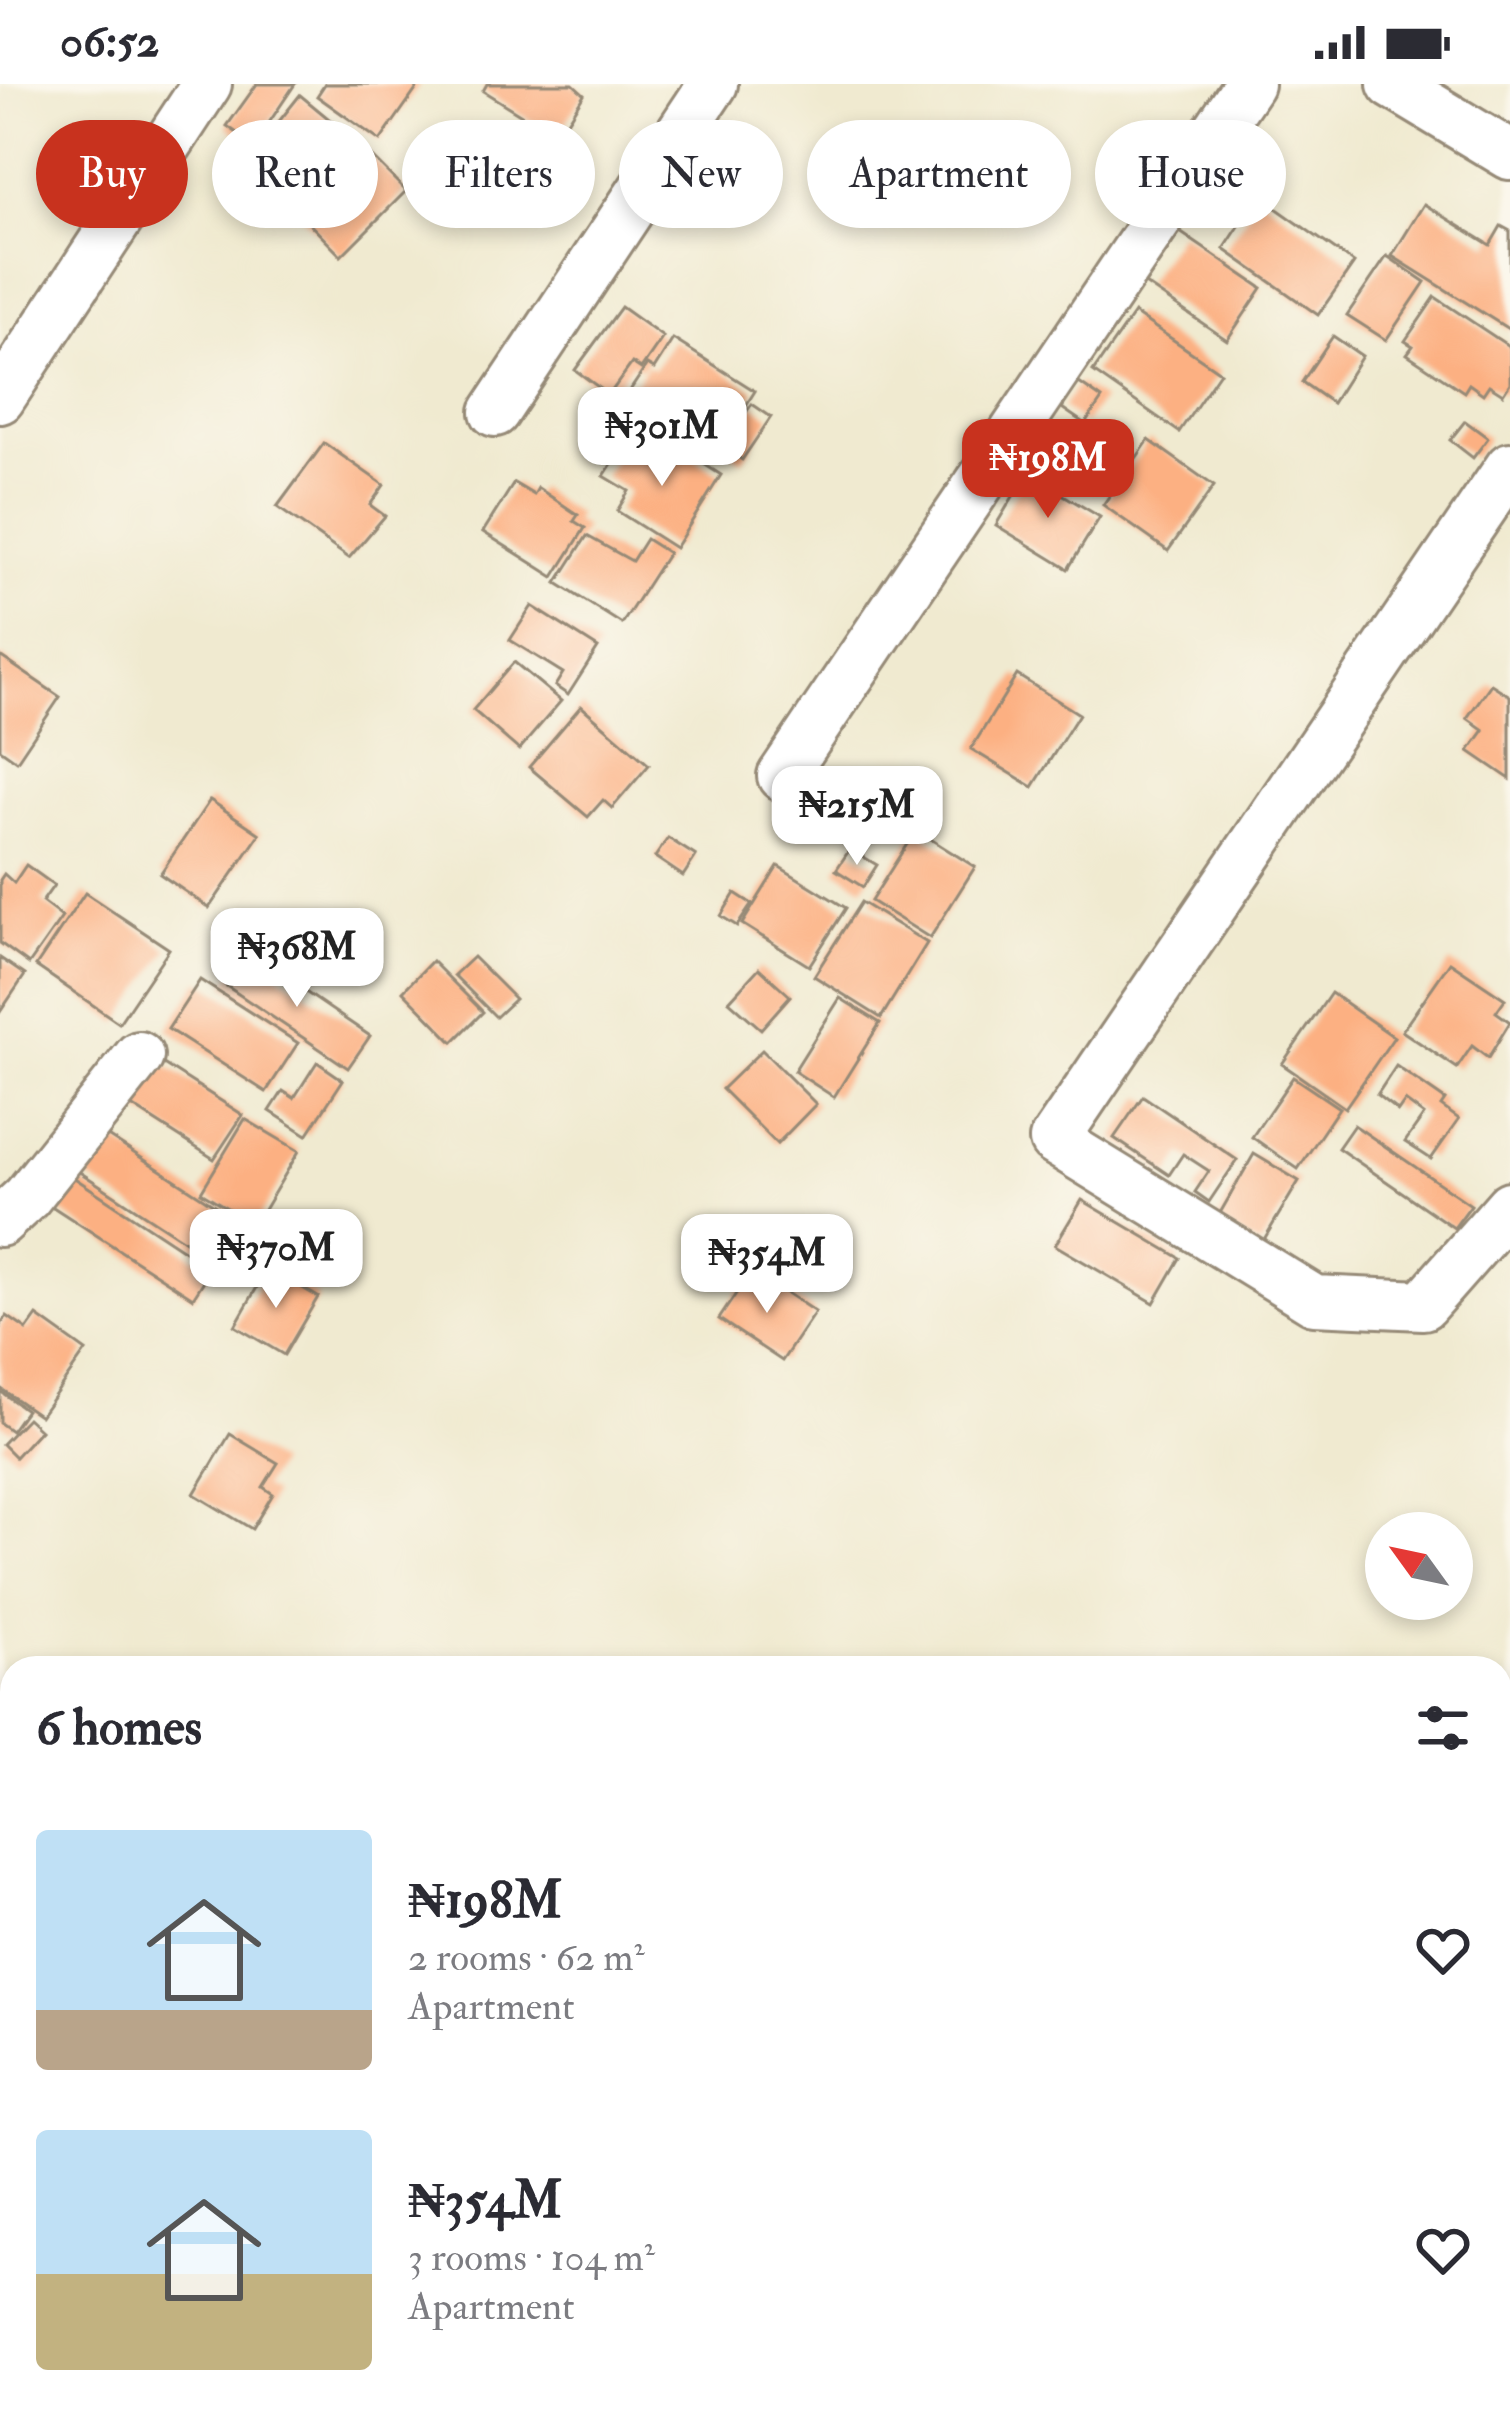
<!DOCTYPE html>
<meta charset="utf-8">
<style>
body{margin:0;font-family:"IM FELL Double Pica",serif;background:#f7f7f7;color:#2b2b33;height:100vh;display:flex;flex-direction:column;font-size:45px;white-space:nowrap}
*{box-sizing:border-box;margin:0}
p{font-size:39px;color:#7c7c81}
.icon{flex:none;width:66px;height:66px;fill:none;stroke:currentColor;stroke-width:2;stroke-linecap:round;stroke-linejoin:round}
.map{position:relative;flex:1;overflow:hidden}
.side{position:absolute;left:0px;top:1572px;width:1512px;height:768px;display:flex;flex-direction:column;background:#fff;border-radius:36px 36px 0 0;box-shadow:0 6px 18px #0003}
.side>*{flex:none}
.hud{position:absolute;left:36px;top:36px;width:1440px;height:108px;display:flex;gap:24px}
.needle{width:78px;rotate:303deg}
.fabs{position:absolute;left:1365px;top:1428px;display:grid;gap:24px}
.fabs a{display:grid;place-items:center;width:108px;height:108px;border-radius:50%;background:#fff;box-shadow:0 6px 18px #0003;font-size:60px}
.price{position:absolute;translate:-50% -102px;padding:0 27px;border-radius:24px;background:#fff;color:#222;font-size:39px;line-height:78px;filter:drop-shadow(0 3px 6px #0008)}
.price::after{content:'';position:absolute;left:50%;top:72px;width:36px;height:27px;margin-left:-18px;background:inherit;clip-path:polygon(0 0,100% 0,50% 100%)}
.price.selected{background:#c8321e;color:#fff}
ul{padding:0;list-style:none}
li{display:flex;align-items:center;gap:36px;height:300px;padding:0 36px}
li span{display:grid;place-items:center;flex:none;width:336px;height:240px;border-radius:12px;color:#555}
li>.icon{margin-inline-start:auto}
span .icon{width:144px;height:144px;fill:#fffc;stroke-width:1}
li b{font-size:51px}
h2{display:flex;justify-content:space-between;align-items:center;height:144px;padding:0 36px;font-size:51px}
.chip{padding:0 42px;border-radius:54px;background:#fff;box-shadow:0 6px 18px #0003;font-size:42px;line-height:108px}
.chip.selected{background:#c8321e;color:#fff}
.status{display:flex;justify-content:space-between;align-items:center;height:84px;padding:0 60px;background:#fff;direction:ltr}
.status svg{height:33px;fill:currentColor}
.map>svg:first-child{display:block}
</style>
<div class="status"><b>06:52</b><svg viewBox="0 0 49 12"><path d="M0 12V9h3v3zM5 12V6h3v6zM10 12V3h3v9zM15 12V0h3v12zM26 1h20v11H26zM47 4h2v5h-2z"/></svg></div>
<div class="map">
<svg width="1510" height="2340" viewBox="0 0 1510 2340">
<rect width="100%" height="100%" fill="#fbf7ec"/>
<filter id="ink" filterUnits="userSpaceOnUse"><feTurbulence type="fractalNoise" baseFrequency=".00833" numOctaves="2"/><feDisplacementMap in="SourceGraphic" scale="24" xChannelSelector="R" yChannelSelector="G"/><feConvolveMatrix kernelMatrix="1 2 1 2 8 2 1 2 1" color-interpolation-filters="sRGB"/></filter>
<filter id="wash" filterUnits="userSpaceOnUse"><feTurbulence type="fractalNoise" baseFrequency=".004" numOctaves="4" result="noise"/><feDisplacementMap in="SourceGraphic" scale="48" xChannelSelector="R" yChannelSelector="G"/><feGaussianBlur stdDeviation="2.7" result="paint"/><feColorMatrix in="noise" values="0 0 0 0 0 0 0 0 0 0 0 0 0 0 0 0 0 1.4 0 .05"/><feComposite in="paint" operator="in"/></filter>
<g filter="url(#wash)">
<rect width="100%" height="100%" fill="#f0ead0"/>
<g fill="none" stroke-linecap="round" stroke-linejoin="round">
<g stroke="#5dbfdb" stroke-width="72">
<path d="M1500,2074L1510,2084"/>
<path d="M907,2340L918,2328"/>
</g>
</g>
<g id="blocks">
<g fill="#fcb082">
<path d="M257,0H295L254,61L227,42Z"/>
<path d="M325,0H420L380,57L317,12Z"/>
<path d="M487,0H573L584,10L562,45L549,38L544,45L483,7Z"/>
<path d="M300,11L351,53L312,102L261,60Z"/>
<path d="M364,65L406,107L341,172L300,130Z"/>
<path d="M1259,112L1354,179L1318,231L1224,165Z"/>
<path d="M1424,120L1490,161L1501,142L1510,147V246L1392,172Z"/>
<path d="M1180,148L1262,204L1227,256L1145,200Z"/>
<path d="M1387,172L1425,198L1386,256L1347,231Z"/>
<path d="M1435,213L1510,263V299L1503,310L1489,301L1483,310L1469,300L1464,308L1407,270L1413,262L1405,257Z"/>
<path d="M621,223L663,253L641,285L632,279L609,311L575,286Z"/>
<path d="M1134,229L1220,288L1179,348L1093,288Z"/>
<path d="M1333,252L1362,272L1332,319L1302,298Z"/>
<path d="M673,255L755,307L715,371L684,351L679,358L621,320L647,281L654,285Z"/>
<path d="M1079,299L1102,315L1085,340L1062,324Z"/>
<path d="M752,320L771,333L742,376L722,362Z"/>
<path d="M1465,337L1488,354L1473,374L1450,356Z"/>
<path d="M663,354L721,391L675,464L617,427L629,407L604,392L625,359L651,375Z"/>
<path d="M1149,356L1214,402L1168,467L1103,421Z"/>
<path d="M324,359L384,401L370,421L385,432L349,474L277,423Z"/>
<path d="M1027,389L1100,433L1068,485L996,441Z"/>
<path d="M514,399L534,411L538,404L578,431L574,437L585,444L554,493L483,448Z"/>
<path d="M587,452L632,477L646,455L668,469L622,540L557,499Z"/>
<path d="M532,522L598,564L568,611L555,602L563,589L510,556Z"/>
<path d="M0,572L60,613L17,677L0,665Z"/>
<path d="M514,578L561,617L519,666L473,626Z"/>
<path d="M1017,591L1079,630L1033,703L971,665Z"/>
<path d="M1491,600L1510,612V695L1469,667L1484,646L1467,634Z"/>
<path d="M581,622L649,681L612,724L603,716L588,733L529,683Z"/>
<path d="M210,716L260,750L209,824L160,790Z"/>
<path d="M916,746L975,783L930,854L871,817Z"/>
<path d="M668,754L696,772L683,792L655,773Z"/>
<path d="M850,765L877,781L863,803L836,786Z"/>
<path d="M26,781L54,801L42,818L62,833L29,880L0,859V796L4,790L14,799Z"/>
<path d="M778,782L846,824L809,882L742,840Z"/>
<path d="M85,809L169,865L119,939L36,882Z"/>
<path d="M735,809L752,820L737,842L721,832Z"/>
<path d="M861,818L927,859L881,934L814,892Z"/>
<path d="M247,868L370,952L348,984L225,901Z"/>
<path d="M473,873L515,915L496,933L454,891Z"/>
<path d="M0,874L25,891L0,928Z"/>
<path d="M432,877L483,928L453,958L403,907Z"/>
<path d="M1450,878L1505,915L1496,928L1510,938L1488,974L1472,962L1457,984L1402,947Z"/>
<path d="M759,884L790,912L761,945L729,917Z"/>
<path d="M200,896L298,959L266,1008L168,945Z"/>
<path d="M1331,909L1394,953L1345,1024L1282,980Z"/>
<path d="M840,914L880,939L834,1013L794,987Z"/>
<path d="M762,966L816,1020L777,1060L722,1005Z"/>
<path d="M151,972L243,1031L214,1075L122,1016Z"/>
<path d="M317,978L343,996L307,1051L270,1027L283,1007L294,1014Z"/>
<path d="M1396,982L1445,1016L1441,1022L1459,1035L1431,1075L1405,1058L1424,1031L1405,1017L1398,1027L1377,1011Z"/>
<path d="M1293,993L1339,1024L1298,1085L1252,1053Z"/>
<path d="M1143,1012L1237,1076L1209,1118L1195,1108L1209,1087L1183,1070L1169,1091L1114,1054Z"/>
<path d="M245,1035L299,1067L255,1141L201,1108Z"/>
<path d="M1354,1041L1471,1121L1454,1144L1338,1064Z"/>
<path d="M103,1049L245,1141L220,1180L78,1087Z"/>
<path d="M1254,1070L1299,1097L1260,1162L1216,1136Z"/>
<path d="M70,1091L200,1177L196,1184L207,1192L193,1214L50,1121Z"/>
<path d="M1082,1116L1180,1174L1154,1219L1055,1161Z"/>
<path d="M268,1184L318,1213L284,1271L235,1242Z"/>
<path d="M752,1186L815,1228L782,1277L719,1235Z"/>
<path d="M7,1232L27,1246L37,1232L86,1267L40,1332L0,1304V1242Z"/>
<path d="M0,1307L26,1326L11,1347L0,1339Z"/>
<path d="M27,1334L40,1346L15,1373L2,1360Z"/>
<path d="M230,1350L278,1379L263,1403L273,1410L252,1445L194,1410Z"/>
</g>
</g>
</g>
<g filter="url(#ink)">
<use href="#blocks" fill-opacity="0" stroke="#968a77" stroke-width="3"/>
<g fill="none" stroke-linecap="round" stroke-linejoin="round">
<g stroke="#968a77" stroke-width="54">
<g id="minor">
<path d="M1392,0L1510,71"/>
<path d="M0,315L207,0"/>
<path d="M495,328L713,0"/>
<path d="M1510,383L1054,1056L1314,1216L1423,1221L1510,1122"/>
<path d="M782,692L1249,0"/>
<path d="M0,1138L27,1113L139,972"/>
</g>
</g>
<use href="#minor" stroke="#fff" stroke-width="48"/>
</g>
</g>
</svg>
<div class="fabs">
<a><svg class="needle" viewBox="-14 -14 28 28"><path d="M0-13l5 13h-10z" fill="#e53935"/><path d="M0 13l5-13h-10z" fill="#7c7c81"/></svg></a>
</div>
<b class="price" style="left:662px;top:405px">₦301M</b>
<b class="price selected" style="left:1048px;top:437px">₦198M</b>
<b class="price" style="left:857px;top:784px">₦215M</b>
<b class="price" style="left:297px;top:926px">₦368M</b>
<b class="price" style="left:276px;top:1227px">₦370M</b>
<b class="price" style="left:767px;top:1232px">₦354M</b>
<div class="hud">
<a class="chip selected">Buy</a>
<a class="chip">Rent</a>
<a class="chip">Filters</a>
<a class="chip">New</a>
<a class="chip">Apartment</a>
<a class="chip">House</a>
</div>
<section class="side">
<h2>6 homes<svg class="icon" aria-label="filters" viewBox="0 0 24 24"><path d="M4 7h16M4 17h16"/><circle cx="9" cy="7" r="2"/><circle cx="15" cy="17" r="2"/></svg></h2>
<ul>
<li><span style="background:linear-gradient(#bfe0f5 75%,#b9a48a 0)"><svg class="icon" aria-label="home" viewBox="0 0 24 24"><path d="M3 11l9-7 9 7M6 9v11h12V9"/></svg></span><div><b>₦198M</b><p>2 rooms · 62 m²</p><p>Apartment</p></div><svg class="icon" aria-label="heart" viewBox="0 0 24 24"><path d="M12 20l-8-8c-3-5 5-10 8-4 3-6 11-1 8 4z"/></svg></li>
<li><span style="background:linear-gradient(#bfe0f5 60%,#c2b280 0)"><svg class="icon" aria-label="home" viewBox="0 0 24 24"><path d="M3 11l9-7 9 7M6 9v11h12V9"/></svg></span><div><b>₦354M</b><p>3 rooms · 104 m²</p><p>Apartment</p></div><svg class="icon" aria-label="heart" viewBox="0 0 24 24"><path d="M12 20l-8-8c-3-5 5-10 8-4 3-6 11-1 8 4z"/></svg></li>
</ul>
</section>
</div>
